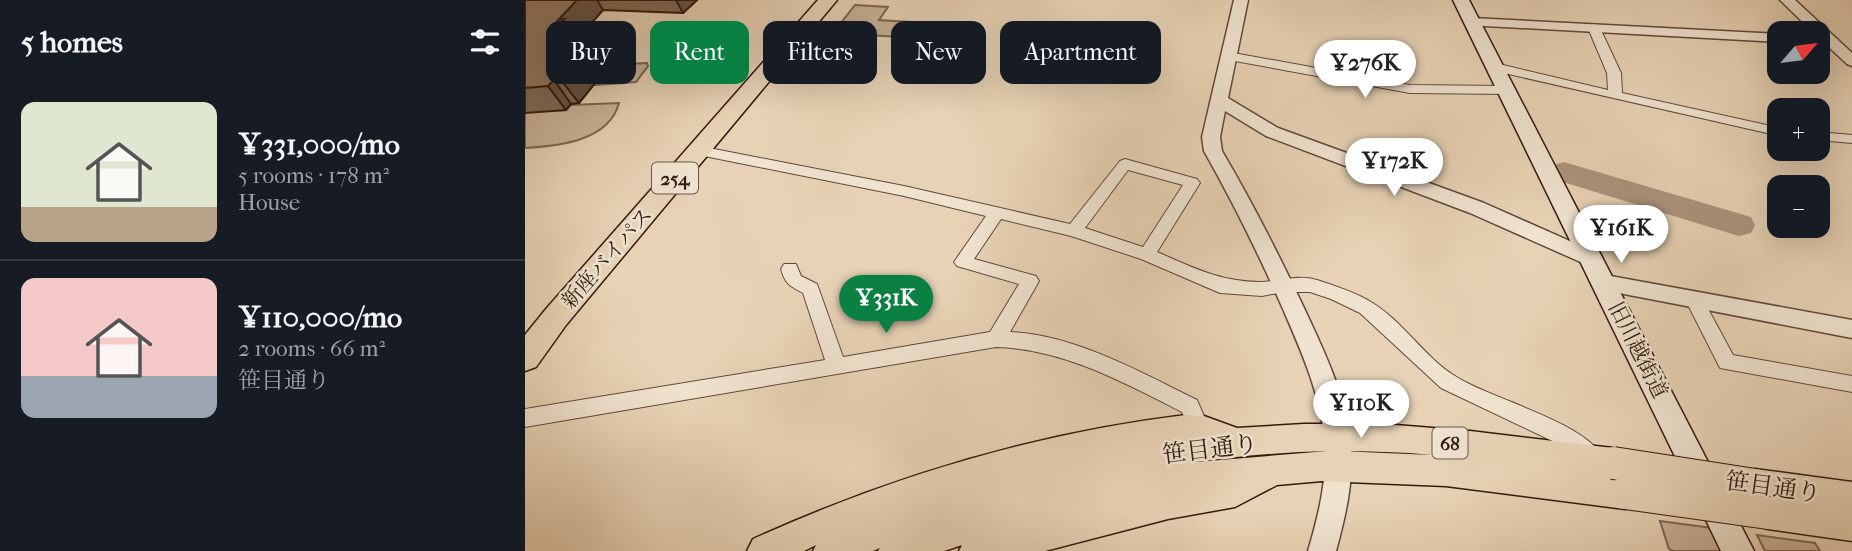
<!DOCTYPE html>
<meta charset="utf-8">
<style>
body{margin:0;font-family:"IM FELL French Canon","Noto Serif JP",serif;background:#242831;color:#f1f3f6;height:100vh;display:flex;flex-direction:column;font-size:26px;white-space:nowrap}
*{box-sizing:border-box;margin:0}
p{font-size:23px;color:#9ea1a6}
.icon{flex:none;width:38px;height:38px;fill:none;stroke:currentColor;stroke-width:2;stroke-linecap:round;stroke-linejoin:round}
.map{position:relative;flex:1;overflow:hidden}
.sheet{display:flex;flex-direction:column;background:#171b24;width:525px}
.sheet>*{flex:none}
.banner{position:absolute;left:21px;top:21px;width:665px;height:63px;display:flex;gap:14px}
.needle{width:46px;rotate:62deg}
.controls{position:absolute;left:1242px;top:21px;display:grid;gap:14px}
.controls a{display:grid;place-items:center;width:63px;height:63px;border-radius:14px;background:#171b24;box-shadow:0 7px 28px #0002;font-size:35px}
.price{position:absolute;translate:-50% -60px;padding:0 16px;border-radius:24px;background:#fff;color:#222;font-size:23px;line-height:46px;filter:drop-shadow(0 2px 4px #0008)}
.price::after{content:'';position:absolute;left:50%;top:42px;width:21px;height:16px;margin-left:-10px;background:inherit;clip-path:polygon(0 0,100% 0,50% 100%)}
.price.on{background:#0b8043;color:#fff}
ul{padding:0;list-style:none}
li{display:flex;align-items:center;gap:21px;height:175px;padding:0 21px}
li+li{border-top:2px solid #363941}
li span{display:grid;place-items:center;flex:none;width:196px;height:140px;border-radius:14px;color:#555}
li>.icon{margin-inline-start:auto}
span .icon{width:84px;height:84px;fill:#fffc;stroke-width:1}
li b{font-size:30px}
h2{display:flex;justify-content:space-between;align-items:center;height:84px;padding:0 21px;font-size:30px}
.chip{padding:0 24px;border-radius:14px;background:#171b24;box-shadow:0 7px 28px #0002;font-size:24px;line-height:63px}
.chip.on{background:#0b8043;color:#fff}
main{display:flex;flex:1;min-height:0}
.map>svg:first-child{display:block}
</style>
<main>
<section class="sheet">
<h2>5 homes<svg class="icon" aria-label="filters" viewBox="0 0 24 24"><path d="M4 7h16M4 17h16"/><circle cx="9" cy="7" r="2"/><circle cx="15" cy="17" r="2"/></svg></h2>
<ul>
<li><span style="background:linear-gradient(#dfe7d0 75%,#b9a48a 0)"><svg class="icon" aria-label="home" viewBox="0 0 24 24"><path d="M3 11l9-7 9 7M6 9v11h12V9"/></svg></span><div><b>¥331,000/mo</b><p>5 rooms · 178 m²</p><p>House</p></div></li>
<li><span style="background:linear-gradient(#f6c9c9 70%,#9aa5b1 0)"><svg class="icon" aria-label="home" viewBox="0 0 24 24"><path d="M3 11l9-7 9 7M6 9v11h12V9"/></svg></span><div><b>¥110,000/mo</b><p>2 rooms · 66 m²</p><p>笹目通り</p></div></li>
</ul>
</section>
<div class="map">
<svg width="1327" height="551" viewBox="0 0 1327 551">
<rect width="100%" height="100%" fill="#e7d2b5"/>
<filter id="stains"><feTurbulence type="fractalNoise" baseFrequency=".00286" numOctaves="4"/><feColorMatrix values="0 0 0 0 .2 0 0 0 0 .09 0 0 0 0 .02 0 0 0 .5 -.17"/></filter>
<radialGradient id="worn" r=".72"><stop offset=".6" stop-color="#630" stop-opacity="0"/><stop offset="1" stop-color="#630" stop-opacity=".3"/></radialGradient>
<g fill="#c8b399" stroke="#7e6654" stroke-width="2">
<path d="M330,5L363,7L354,20L384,22L374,37L343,35L340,39L304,38Z"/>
<path d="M122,63L123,66L111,82L69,85L85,65Z"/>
<path d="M94,103C84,141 34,146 0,148V112L41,110L45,105Z"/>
<path d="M1135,521L1187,528L1198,551H1148L1144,549Z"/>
<path d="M1232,535L1290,543L1295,551H1240Z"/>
</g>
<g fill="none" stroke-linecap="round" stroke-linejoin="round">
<path fill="#aa937c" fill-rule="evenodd" d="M1039,162L1226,217L1230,225L1226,233L1214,236L1028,179L1024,172L1028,165Z"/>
<g stroke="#604838" stroke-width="2">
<g id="minor">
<path d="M1069,24L1075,28L1096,73L1097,93L1255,128V136L970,71L964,67L970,63L1083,90L1082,73L1063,28Z"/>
<path d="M703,52L885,85L983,86L990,90L983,94L885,93L699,59L697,56Z"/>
<path d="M1293,132L1327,135V143L1293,140Z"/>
<path d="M174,146L379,186L545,224L595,161L600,159L672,179L675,183L632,252C669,268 693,281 734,282C753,282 772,274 792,280C810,286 830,292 846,302C878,321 899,357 930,376C965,399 1061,422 1078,458L1075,465L1067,468L1059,465L1040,447L916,388L835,313L806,299L785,292H758L737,296L695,293L616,259L546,236L476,219L449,259L511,276L514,281L485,332C550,335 615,372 672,400L684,428L681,435L674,437L667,435L657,412C598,382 538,349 471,347L0,427V409L300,360L278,293C265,286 260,284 256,269L259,264H271L276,276L292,284L318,357L465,332L494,284L432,266L429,262L461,216L379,196L169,154L167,151ZM603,170L658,185L618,247L560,228Z"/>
<path d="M1169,292L1175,294L1208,355L1327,376V392L1195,368L1160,299L1163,294Z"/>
</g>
</g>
<g stroke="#604838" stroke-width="3">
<g id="tertiary">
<path d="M709,0H723L703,98L753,128L959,203L1074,254L1077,259L1074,264L1067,266L1060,264L945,213L741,136L700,111L695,137L697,151C727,202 754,255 779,308C800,353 823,400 826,450C828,485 820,518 811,551H783C793,517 802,482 800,446C797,397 777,353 758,309C734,255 708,202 679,151L677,137Z"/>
<path d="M1255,0H1270L1327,53V66L1322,64L1293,37V33H1289Z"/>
<path d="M947,18L1255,34V42L942,25L940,22L942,19Z"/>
<path d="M1080,275L1327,320V338L1073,289L1069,283L1073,277Z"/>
</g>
</g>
<g stroke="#331a0e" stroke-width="3">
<path id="secondary" d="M928,0H944L1229,551H1196Z"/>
</g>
<g stroke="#331a0e" stroke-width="3">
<g id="primary">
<path d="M661,415L679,416L712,428L779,424H858L945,431L1088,448L1099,453L1104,463L1099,473L1092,476L1112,482L1117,493L1112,504L1100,509L921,486L797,481L752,485L710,507L643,519L520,551H434L437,545L419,551H353L355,548L348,551H288L291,545L279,551H222L228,539C365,477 511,433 661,415ZM803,451L671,462C715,456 758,452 803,451ZM813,451C845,451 876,452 907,455Z"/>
<path d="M1230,469L1327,482V541L1243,529L1231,525L1226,513L1232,501L1218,496L1213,485L1218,474Z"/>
</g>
</g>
<g stroke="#331a0e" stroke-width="3">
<path id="trunk" d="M293,0H312L41,325L11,367L0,371V335L21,309Z"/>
</g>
<use href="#minor" fill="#efe2cf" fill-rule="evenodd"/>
<use href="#tertiary" fill="#efe2cf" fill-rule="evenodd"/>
<use href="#secondary" fill="#efe2cf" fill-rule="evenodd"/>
<use href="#primary" fill="#e7d2b5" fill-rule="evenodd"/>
<use href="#trunk" fill="#e7d2b5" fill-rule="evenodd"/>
<g stroke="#331a0e" stroke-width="34" stroke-linecap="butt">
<g id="primary-bridge">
<path d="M1088,463L1230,485"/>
<path d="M1100,493L1243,513"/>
</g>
</g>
<use href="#primary-bridge" stroke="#e7d2b5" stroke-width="32"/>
</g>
<path fill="#7d6957" stroke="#331a0e" stroke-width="2" d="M0,0H172L158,13L78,10L61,29L81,28L96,51L54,103L46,104L41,110L0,113Z"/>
<g fill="#665547" stroke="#331a0e" stroke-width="2">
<path d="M52,0H72L78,10L53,38L29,30L33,20Z"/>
<path d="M151,0H172L158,13Z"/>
<path d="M81,28L96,51L54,103L36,80Z"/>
<path d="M29,80L46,104L41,110L23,86Z"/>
</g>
<path fill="#917a65" stroke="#331a0e" stroke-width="2" d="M0,0H52L33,20L40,19L29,30L81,28L36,80H29L23,86L0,88Z"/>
<g text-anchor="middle" stroke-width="5" stroke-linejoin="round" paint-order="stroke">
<g fill="#efe2cf" stroke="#6b5648" stroke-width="2">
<rect x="127" y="162.5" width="46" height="31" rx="5"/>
<rect x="907.5" y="427.5" width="35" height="31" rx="5"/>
</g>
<g font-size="19" font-weight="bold" fill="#331a0e">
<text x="150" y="185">254</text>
<text x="925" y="450">68</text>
</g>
<g font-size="21" fill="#331a0e" stroke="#efe2cf">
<text transform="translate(82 258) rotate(-49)" y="7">新座バイパス</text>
<text transform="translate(1113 350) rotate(63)" y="7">旧川越街道</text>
</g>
<g font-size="24" fill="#331a0e" stroke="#efe2cf">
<text transform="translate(685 449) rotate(-7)" y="8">笹目通り</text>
<text transform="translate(1248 487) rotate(8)" y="8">笹目通り</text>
</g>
</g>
<rect width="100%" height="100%" filter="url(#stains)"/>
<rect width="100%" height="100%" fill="url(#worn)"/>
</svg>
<div class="controls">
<a><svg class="needle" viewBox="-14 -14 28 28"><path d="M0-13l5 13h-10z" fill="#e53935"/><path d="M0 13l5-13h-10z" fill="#9ea1a6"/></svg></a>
<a>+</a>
<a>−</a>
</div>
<b class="price" style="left:840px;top:100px">¥276K</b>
<b class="price" style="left:869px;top:198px">¥172K</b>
<b class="price" style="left:1096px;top:265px">¥161K</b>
<b class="price on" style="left:361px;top:335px">¥331K</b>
<b class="price" style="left:836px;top:440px">¥110K</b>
<div class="banner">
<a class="chip">Buy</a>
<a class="chip on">Rent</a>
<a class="chip">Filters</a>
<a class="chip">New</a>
<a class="chip">Apartment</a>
</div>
</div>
</main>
